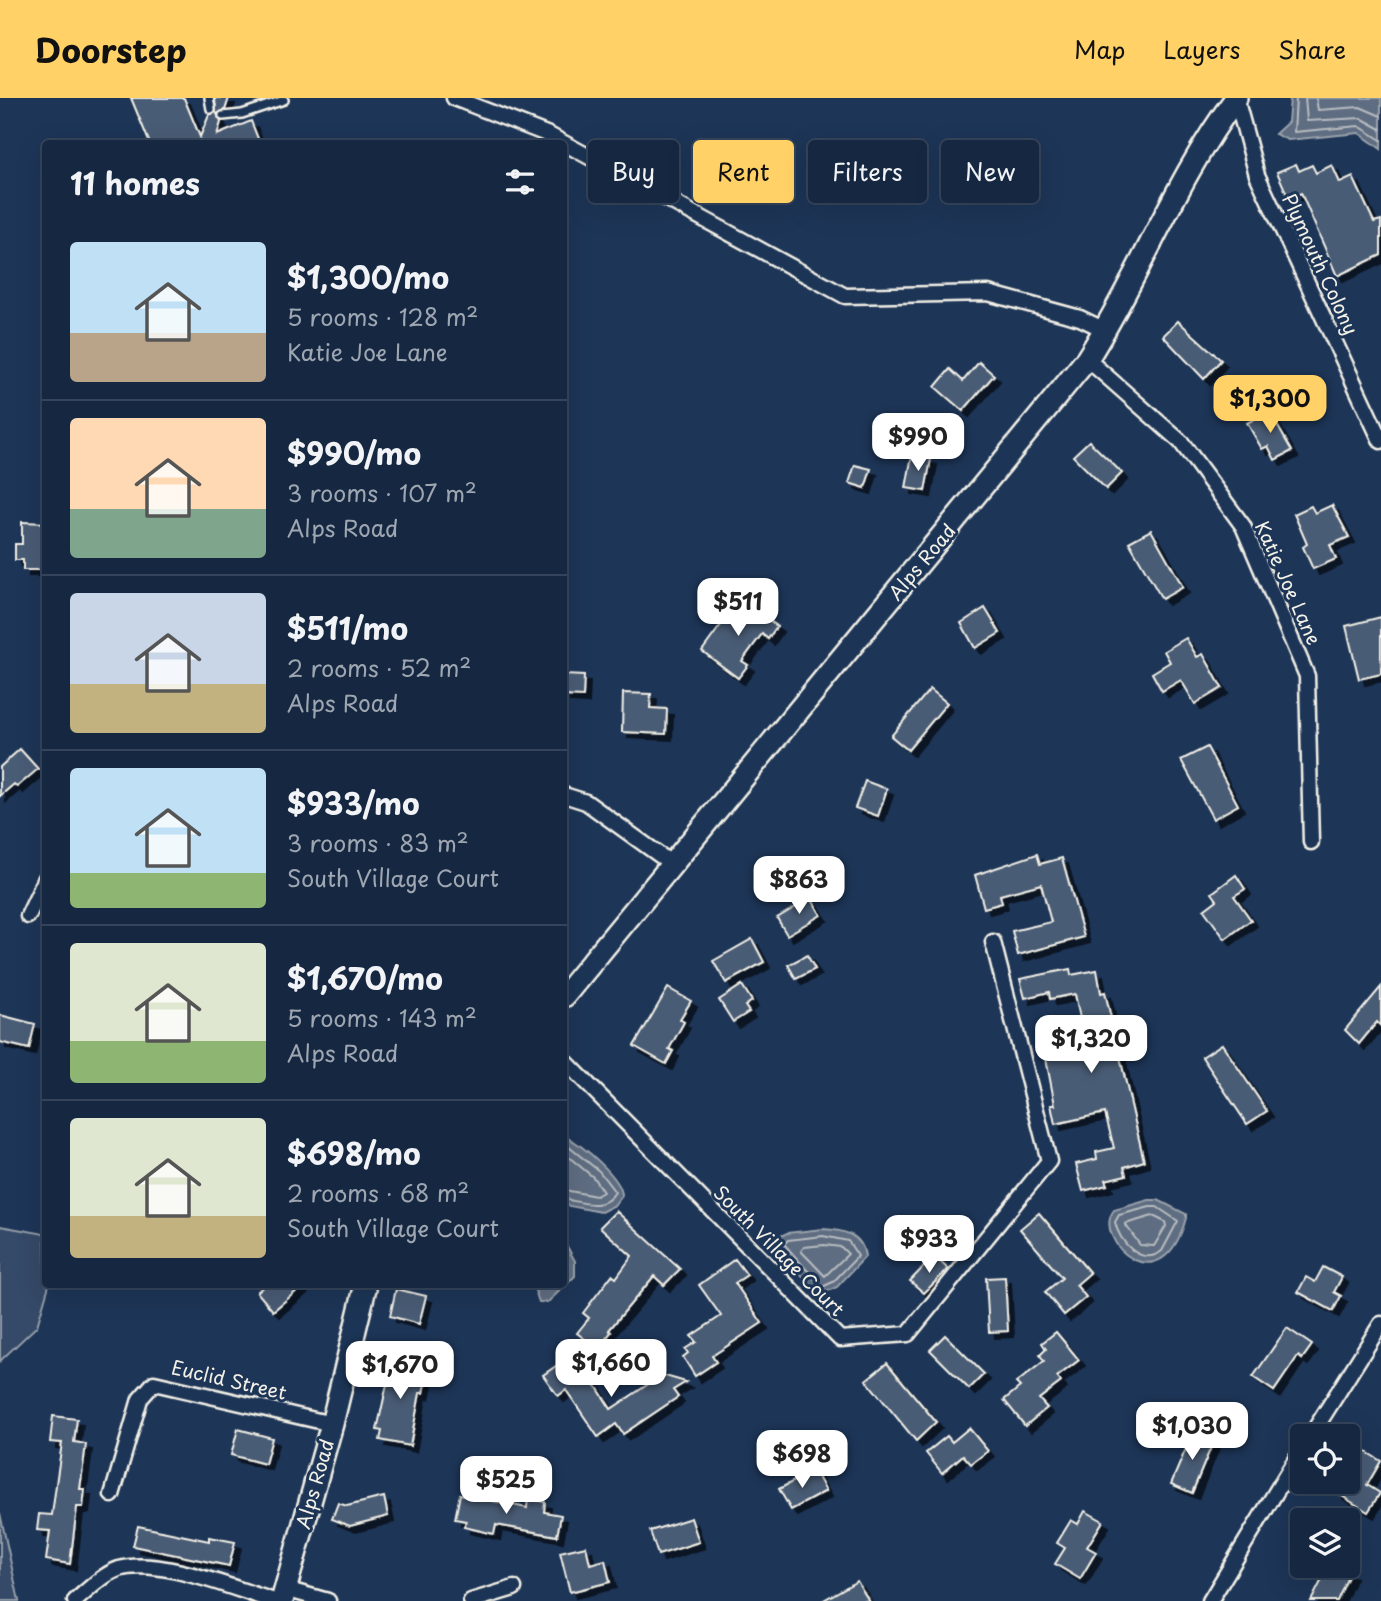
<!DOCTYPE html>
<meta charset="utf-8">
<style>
body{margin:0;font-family:"Playpen Sans",sans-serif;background:#23344c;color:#f1f3f6;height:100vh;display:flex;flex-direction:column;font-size:26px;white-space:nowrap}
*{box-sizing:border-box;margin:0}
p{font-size:23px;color:#9ea6b1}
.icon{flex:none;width:38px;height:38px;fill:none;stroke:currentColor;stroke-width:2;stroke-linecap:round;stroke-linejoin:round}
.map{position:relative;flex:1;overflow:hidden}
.sheet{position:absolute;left:42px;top:42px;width:525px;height:1148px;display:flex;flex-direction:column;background:#162841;border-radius:7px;box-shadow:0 7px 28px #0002,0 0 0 2px #35445a}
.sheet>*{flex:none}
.banner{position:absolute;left:588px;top:42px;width:665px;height:63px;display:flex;gap:14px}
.buttons{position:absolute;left:1290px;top:1326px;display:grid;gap:14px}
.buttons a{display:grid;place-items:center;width:70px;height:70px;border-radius:7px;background:#162841;box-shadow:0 7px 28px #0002,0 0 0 2px #35445a;font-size:35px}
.price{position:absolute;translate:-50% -60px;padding:0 16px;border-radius:14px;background:#fff;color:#222;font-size:23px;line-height:46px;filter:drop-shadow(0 2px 4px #0008)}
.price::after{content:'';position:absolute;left:50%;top:42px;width:21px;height:16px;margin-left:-10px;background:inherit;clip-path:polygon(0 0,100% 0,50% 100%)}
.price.on{background:#ffd166;color:#111}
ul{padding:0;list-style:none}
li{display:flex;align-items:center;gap:21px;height:175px;padding:0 28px}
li+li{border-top:2px solid #35445a}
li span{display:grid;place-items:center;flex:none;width:196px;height:140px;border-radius:7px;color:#555}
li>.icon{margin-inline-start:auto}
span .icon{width:84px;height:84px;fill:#fffc;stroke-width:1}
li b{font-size:30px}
h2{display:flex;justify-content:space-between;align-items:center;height:84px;padding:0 28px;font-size:30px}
.chip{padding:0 24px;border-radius:7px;background:#162841;box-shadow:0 7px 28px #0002,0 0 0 2px #35445a;font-size:24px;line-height:63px}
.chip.on{background:#ffd166;color:#111}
header{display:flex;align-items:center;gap:42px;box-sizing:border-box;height:98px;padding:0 35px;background:#ffd166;color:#111}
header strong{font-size:33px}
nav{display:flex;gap:38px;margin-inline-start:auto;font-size:24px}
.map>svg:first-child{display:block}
</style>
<header>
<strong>Doorstep</strong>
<nav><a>Map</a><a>Layers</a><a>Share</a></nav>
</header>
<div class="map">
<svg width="1381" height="1503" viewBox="0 0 1381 1503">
<defs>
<filter id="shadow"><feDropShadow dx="6" dy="6" stdDeviation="0" flood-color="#0009"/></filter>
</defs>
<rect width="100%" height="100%" fill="#1d3557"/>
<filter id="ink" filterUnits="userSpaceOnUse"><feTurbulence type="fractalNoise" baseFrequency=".0143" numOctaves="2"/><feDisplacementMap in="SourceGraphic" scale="14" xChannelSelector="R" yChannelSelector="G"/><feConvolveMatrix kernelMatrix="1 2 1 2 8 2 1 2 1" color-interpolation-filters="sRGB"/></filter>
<g filter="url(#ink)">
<g fill="#354a67" stroke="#949ea8" stroke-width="2">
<path d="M0,1128L45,1136L46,1186L49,1187L37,1228L0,1263Z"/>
<path d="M0,1415L19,1503H0Z"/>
</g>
<g fill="#5e6d82" stroke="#9aa2ab" stroke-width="2">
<path d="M1290,0H1381V51L1359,35L1288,42L1275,36L1288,24Z"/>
<path d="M564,1038C580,1044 623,1081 622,1098L615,1107L601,1114L564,1107Z"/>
<path d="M1149,1102H1158L1186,1116V1120C1162,1210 1091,1141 1114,1112Z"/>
<path d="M823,1131C843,1132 863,1136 865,1159L837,1189L819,1197L776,1148L779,1139L787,1135Z"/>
<path d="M564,1143L575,1163V1178L548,1204H539L533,1187L564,1186Z"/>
</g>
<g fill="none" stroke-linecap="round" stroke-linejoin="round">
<g stroke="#b8bcbf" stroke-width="2">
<path d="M1296,0L1294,34L1359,28L1381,42"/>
<path d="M1305,0L1307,23L1361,20L1381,31"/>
<path d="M1316,0L1318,12L1360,9L1381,18"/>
<path d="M564,1045L599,1073L615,1094C603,1114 582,1104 564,1101"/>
<path d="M564,1055L593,1079L603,1094L596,1098L564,1092"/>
<path d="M1150,1109H1157L1178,1123L1162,1153C1141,1169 1119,1144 1115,1124L1119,1117Z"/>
<path d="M1153,1118L1165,1124L1166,1128L1154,1148L1140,1147L1125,1126Z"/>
<path d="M823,1138L848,1143L858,1158L833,1184L822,1189L784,1146L788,1142Z"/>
<path d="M824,1147L841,1149L848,1156L825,1178L801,1153L804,1149Z"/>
</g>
</g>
<g fill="#485b74" stroke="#f4f1e8" stroke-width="2" filter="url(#shadow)">
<path d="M131,0H184L200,39L209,17L216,14L215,0H229L225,12L217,16L221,24L217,37L251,23L260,46H150Z"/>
<path d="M1296,66L1299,73L1312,67L1316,75L1332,67L1340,85L1353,79L1374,124L1381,122V157L1337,178L1301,95L1289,101L1277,74Z"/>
<path d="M1178,223L1221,262L1204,281L1163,238Z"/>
<path d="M979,264L994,277L963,313L935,289L950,271L963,283Z"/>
<path d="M1269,313L1292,353L1275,362L1268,348L1262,351L1247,325Z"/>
<path d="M1089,343L1122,375L1106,391L1073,358Z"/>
<path d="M912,357L931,361L925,393L906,390Z"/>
<path d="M855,367L871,371L865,390L849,385Z"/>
<path d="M1332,407L1349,439L1330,447L1336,461L1313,471L1303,449L1307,446L1294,416L1311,408L1315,415Z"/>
<path d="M22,424L46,425V472H23V462H15V446H22Z"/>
<path d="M1151,432L1183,489L1162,501L1129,444Z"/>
<path d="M743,503L777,528L768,541L762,536L742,563L748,567L738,580L702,553L726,520L729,523Z"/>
<path d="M985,510L1000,535L975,550L961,525Z"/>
<path d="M1381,519V576L1359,581L1346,528Z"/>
<path d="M1186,540L1197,559L1203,556L1222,590L1195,606L1181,582L1162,593L1152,575L1170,564L1164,553Z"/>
<path d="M564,577L584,578L583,599L564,598Z"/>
<path d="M930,591L947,605L908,652L891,638Z"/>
<path d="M623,595L651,596L650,610L667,611L666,636L622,634Z"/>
<path d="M1207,649L1238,707L1213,721L1181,662Z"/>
<path d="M20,651L38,671L17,689L14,686L0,698V669Z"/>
<path d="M865,683L887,691L878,718L855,710Z"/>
<path d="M1037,756L1040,766L1062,760L1084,839L1018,857L1012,833L1051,824L1041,786L1000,797L1002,805L984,810L975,777Z"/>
<path d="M1236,777L1245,791L1234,798L1251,822L1225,841L1204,812L1217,802L1212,795Z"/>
<path d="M811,800L821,817L787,837L777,820Z"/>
<path d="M752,841L764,864L726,885L713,863Z"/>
<path d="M807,857L815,871L796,881L788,867Z"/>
<path d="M1070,871L1071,877L1097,872L1101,895L1105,894L1144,1063L1124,1069L1126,1077L1105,1082L1107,1087L1083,1093L1076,1066L1097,1061L1096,1054L1114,1050L1105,1015L1055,1026L1051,1007H1055L1045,956L1080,949L1079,946L1085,945L1075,896L1050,901L1049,894L1025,900L1020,881Z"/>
<path d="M742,887L752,903L745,908L749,914L733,924L719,902Z"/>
<path d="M1381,889V928L1377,924L1359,946L1345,932Z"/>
<path d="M668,890L691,903L680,921L684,924L669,951L673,953L666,966L634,948Z"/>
<path d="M0,917L35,926L29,951L0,944Z"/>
<path d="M1222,946L1267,1013L1247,1026L1202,959Z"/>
<path d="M616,1113L680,1171L664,1187L654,1178L609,1232L611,1234L598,1251L577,1235L589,1220L583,1215L612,1177L616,1180L632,1158L600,1129Z"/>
<path d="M1039,1115L1090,1175L1076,1187L1086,1199L1064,1217L1045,1194L1062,1180L1020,1131Z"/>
<path d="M934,1158L948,1171L924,1195L910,1183Z"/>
<path d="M735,1161L747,1177L735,1185L762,1225L712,1258L716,1264L695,1278L683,1259L688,1255L685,1251L696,1244L691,1238L721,1218L699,1187Z"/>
<path d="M1323,1169L1342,1179L1334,1194L1341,1198L1333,1213L1298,1194L1306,1179L1315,1184Z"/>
<path d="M1005,1179L1008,1233L989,1234L986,1180Z"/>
<path d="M266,1186H305L273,1213L257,1194Z"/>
<path d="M396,1191L426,1198L419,1226L390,1218Z"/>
<path d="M1287,1230L1312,1247L1302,1261L1298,1258L1274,1293L1253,1279Z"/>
<path d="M1056,1234L1079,1262L1057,1279L1061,1284L1039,1301L1047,1310L1025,1328L1004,1302L1020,1289L1016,1285L1044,1263L1040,1257L1046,1251L1042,1245Z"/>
<path d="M945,1237L984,1276L969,1291L930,1252Z"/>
<path d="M394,1254L415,1258L410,1278L426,1281L423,1295H420L410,1348L380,1342L382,1333L377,1332Z"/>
<path d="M569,1259L583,1281L589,1277L611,1311L662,1277L686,1284L673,1292L678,1299L623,1336L616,1326L598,1339L566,1292L558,1298L543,1277Z"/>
<path d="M887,1265L936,1324L916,1343L866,1282Z"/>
<path d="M53,1318L77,1321L74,1344L86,1346L80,1391H85L83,1409H77L70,1466L46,1462L50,1433L37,1432L39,1416L52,1417L57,1379L62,1345L50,1344Z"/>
<path d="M969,1330L988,1353L971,1366L963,1357L942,1375L926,1355L947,1338L952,1344Z"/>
<path d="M238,1331L272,1340L265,1366L231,1357Z"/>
<path d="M1193,1334L1214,1342L1192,1395L1171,1386Z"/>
<path d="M1363,1352L1381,1363L1367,1387L1380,1395L1368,1414L1337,1395L1343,1384H1348V1377Z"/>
<path d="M814,1372L826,1393L791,1412L779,1391Z"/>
<path d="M460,1396L527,1410L528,1401L545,1404L544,1414L561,1417L557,1438L496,1427L494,1436L464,1429L466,1423L455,1421Z"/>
<path d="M384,1399L388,1418L350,1428L332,1421L338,1405L347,1408Z"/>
<path d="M1085,1413L1103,1423L1087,1449L1096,1454L1080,1481L1055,1466L1065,1450L1057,1445L1071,1422L1078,1426Z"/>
<path d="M691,1420L699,1444L658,1457L650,1433Z"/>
<path d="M138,1428L209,1443V1439L235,1444L229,1468L133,1448Z"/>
<path d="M586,1448L590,1466L605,1462L610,1484L570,1494L560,1454Z"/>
<path d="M1329,1468L1350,1474L1337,1503H1311Z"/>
<path d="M857,1483L869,1503H822Z"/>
</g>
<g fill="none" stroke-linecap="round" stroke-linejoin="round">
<g stroke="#f4f1e8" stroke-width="12">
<g id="lane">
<path d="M209,0L211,11"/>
<path d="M223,18L242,16L284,2"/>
</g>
</g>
<g stroke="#f4f1e8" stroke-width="19">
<g id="street">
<path d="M454,0L549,37L845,198L988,195L1080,220L1105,232"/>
<path d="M1236,0L1257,77L1381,343"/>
<path d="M1087,261L1181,344L1243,428L1307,578L1311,744"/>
<path d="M564,697L586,704L672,766"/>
<path d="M28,818L46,780"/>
<path d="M564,962L840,1241L908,1236L1049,1063L993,844"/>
<path d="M1310,1339L1381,1226"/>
<path d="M112,1397L140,1301L154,1285L332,1326"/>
<path d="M285,1491L328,1503"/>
<path d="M75,1503C88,1492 102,1477 119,1471C160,1459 234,1491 274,1503"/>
<path d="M471,1503L514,1490"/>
<path d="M1210,1503L1302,1351"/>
</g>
</g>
<g stroke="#f4f1e8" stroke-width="26">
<g id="secondary">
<path d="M564,898L1087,261C1141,176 1176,80 1236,0"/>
<path d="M282,1503L332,1326L366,1186"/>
</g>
</g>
<use href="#lane" stroke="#1d3557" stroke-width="7"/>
<use href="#street" stroke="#1d3557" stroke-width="14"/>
<use href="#secondary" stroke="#1d3557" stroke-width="21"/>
</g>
</g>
<g text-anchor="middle" stroke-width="6" stroke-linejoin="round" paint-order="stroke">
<g font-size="19" fill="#f4f1e8" stroke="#1d3557">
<text transform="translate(1320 166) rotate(65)" y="7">Plymouth Colony</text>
<text transform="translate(922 464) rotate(-50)" y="7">Alps Road</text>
<text transform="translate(1288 485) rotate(66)" y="7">Katie Joe Lane</text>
<text transform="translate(779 1153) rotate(45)" y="7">South Village Court</text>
<text transform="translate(229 1282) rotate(13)" y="7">Euclid Street</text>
<text transform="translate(315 1386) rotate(-74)" y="7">Alps Road</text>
</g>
</g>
</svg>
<div class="buttons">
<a><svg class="icon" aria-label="locate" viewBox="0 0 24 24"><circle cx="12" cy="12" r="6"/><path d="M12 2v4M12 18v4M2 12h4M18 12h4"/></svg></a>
<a><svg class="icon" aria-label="layers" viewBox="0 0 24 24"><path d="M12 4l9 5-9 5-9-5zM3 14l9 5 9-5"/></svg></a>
</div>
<b class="price on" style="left:1270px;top:337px">$1,300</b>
<b class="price" style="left:918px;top:375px">$990</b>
<b class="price" style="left:738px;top:540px">$511</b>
<b class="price" style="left:799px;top:818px">$863</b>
<b class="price" style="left:1091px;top:977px">$1,320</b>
<b class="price" style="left:929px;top:1177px">$933</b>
<b class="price" style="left:611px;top:1301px">$1,660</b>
<b class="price" style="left:400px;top:1303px">$1,670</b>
<b class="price" style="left:1192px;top:1364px">$1,030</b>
<b class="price" style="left:802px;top:1392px">$698</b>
<b class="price" style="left:506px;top:1418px">$525</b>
<div class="banner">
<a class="chip">Buy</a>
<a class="chip on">Rent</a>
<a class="chip">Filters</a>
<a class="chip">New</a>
</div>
<section class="sheet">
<h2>11 homes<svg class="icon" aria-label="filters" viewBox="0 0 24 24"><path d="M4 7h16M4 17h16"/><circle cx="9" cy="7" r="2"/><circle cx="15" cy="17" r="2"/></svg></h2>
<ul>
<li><span style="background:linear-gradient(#bfe0f5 65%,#b9a48a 0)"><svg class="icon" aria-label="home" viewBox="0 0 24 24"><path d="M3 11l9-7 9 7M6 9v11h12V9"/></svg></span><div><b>$1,300/mo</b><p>5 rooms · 128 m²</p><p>Katie Joe Lane</p></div></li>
<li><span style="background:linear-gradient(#ffd9b3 65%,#7fa58c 0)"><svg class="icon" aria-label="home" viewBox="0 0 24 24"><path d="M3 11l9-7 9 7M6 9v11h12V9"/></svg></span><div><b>$990/mo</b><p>3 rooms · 107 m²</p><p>Alps Road</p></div></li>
<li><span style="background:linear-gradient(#c9d6e8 65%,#c2b280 0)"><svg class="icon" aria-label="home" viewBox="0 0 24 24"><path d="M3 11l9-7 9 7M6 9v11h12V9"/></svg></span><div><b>$511/mo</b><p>2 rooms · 52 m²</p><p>Alps Road</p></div></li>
<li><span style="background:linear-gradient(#bfe0f5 75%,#8fb573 0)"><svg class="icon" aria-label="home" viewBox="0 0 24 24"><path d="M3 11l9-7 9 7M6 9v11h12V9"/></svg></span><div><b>$933/mo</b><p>3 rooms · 83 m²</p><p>South Village Court</p></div></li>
<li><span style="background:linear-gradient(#dfe7d0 70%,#8fb573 0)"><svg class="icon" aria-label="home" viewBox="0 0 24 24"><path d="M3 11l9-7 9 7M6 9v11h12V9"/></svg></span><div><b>$1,670/mo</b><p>5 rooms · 143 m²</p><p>Alps Road</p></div></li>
<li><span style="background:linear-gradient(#dfe7d0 70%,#c2b280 0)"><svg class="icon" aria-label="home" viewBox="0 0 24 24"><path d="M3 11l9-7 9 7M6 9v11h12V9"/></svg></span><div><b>$698/mo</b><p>2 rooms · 68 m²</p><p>South Village Court</p></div></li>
</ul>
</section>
</div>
